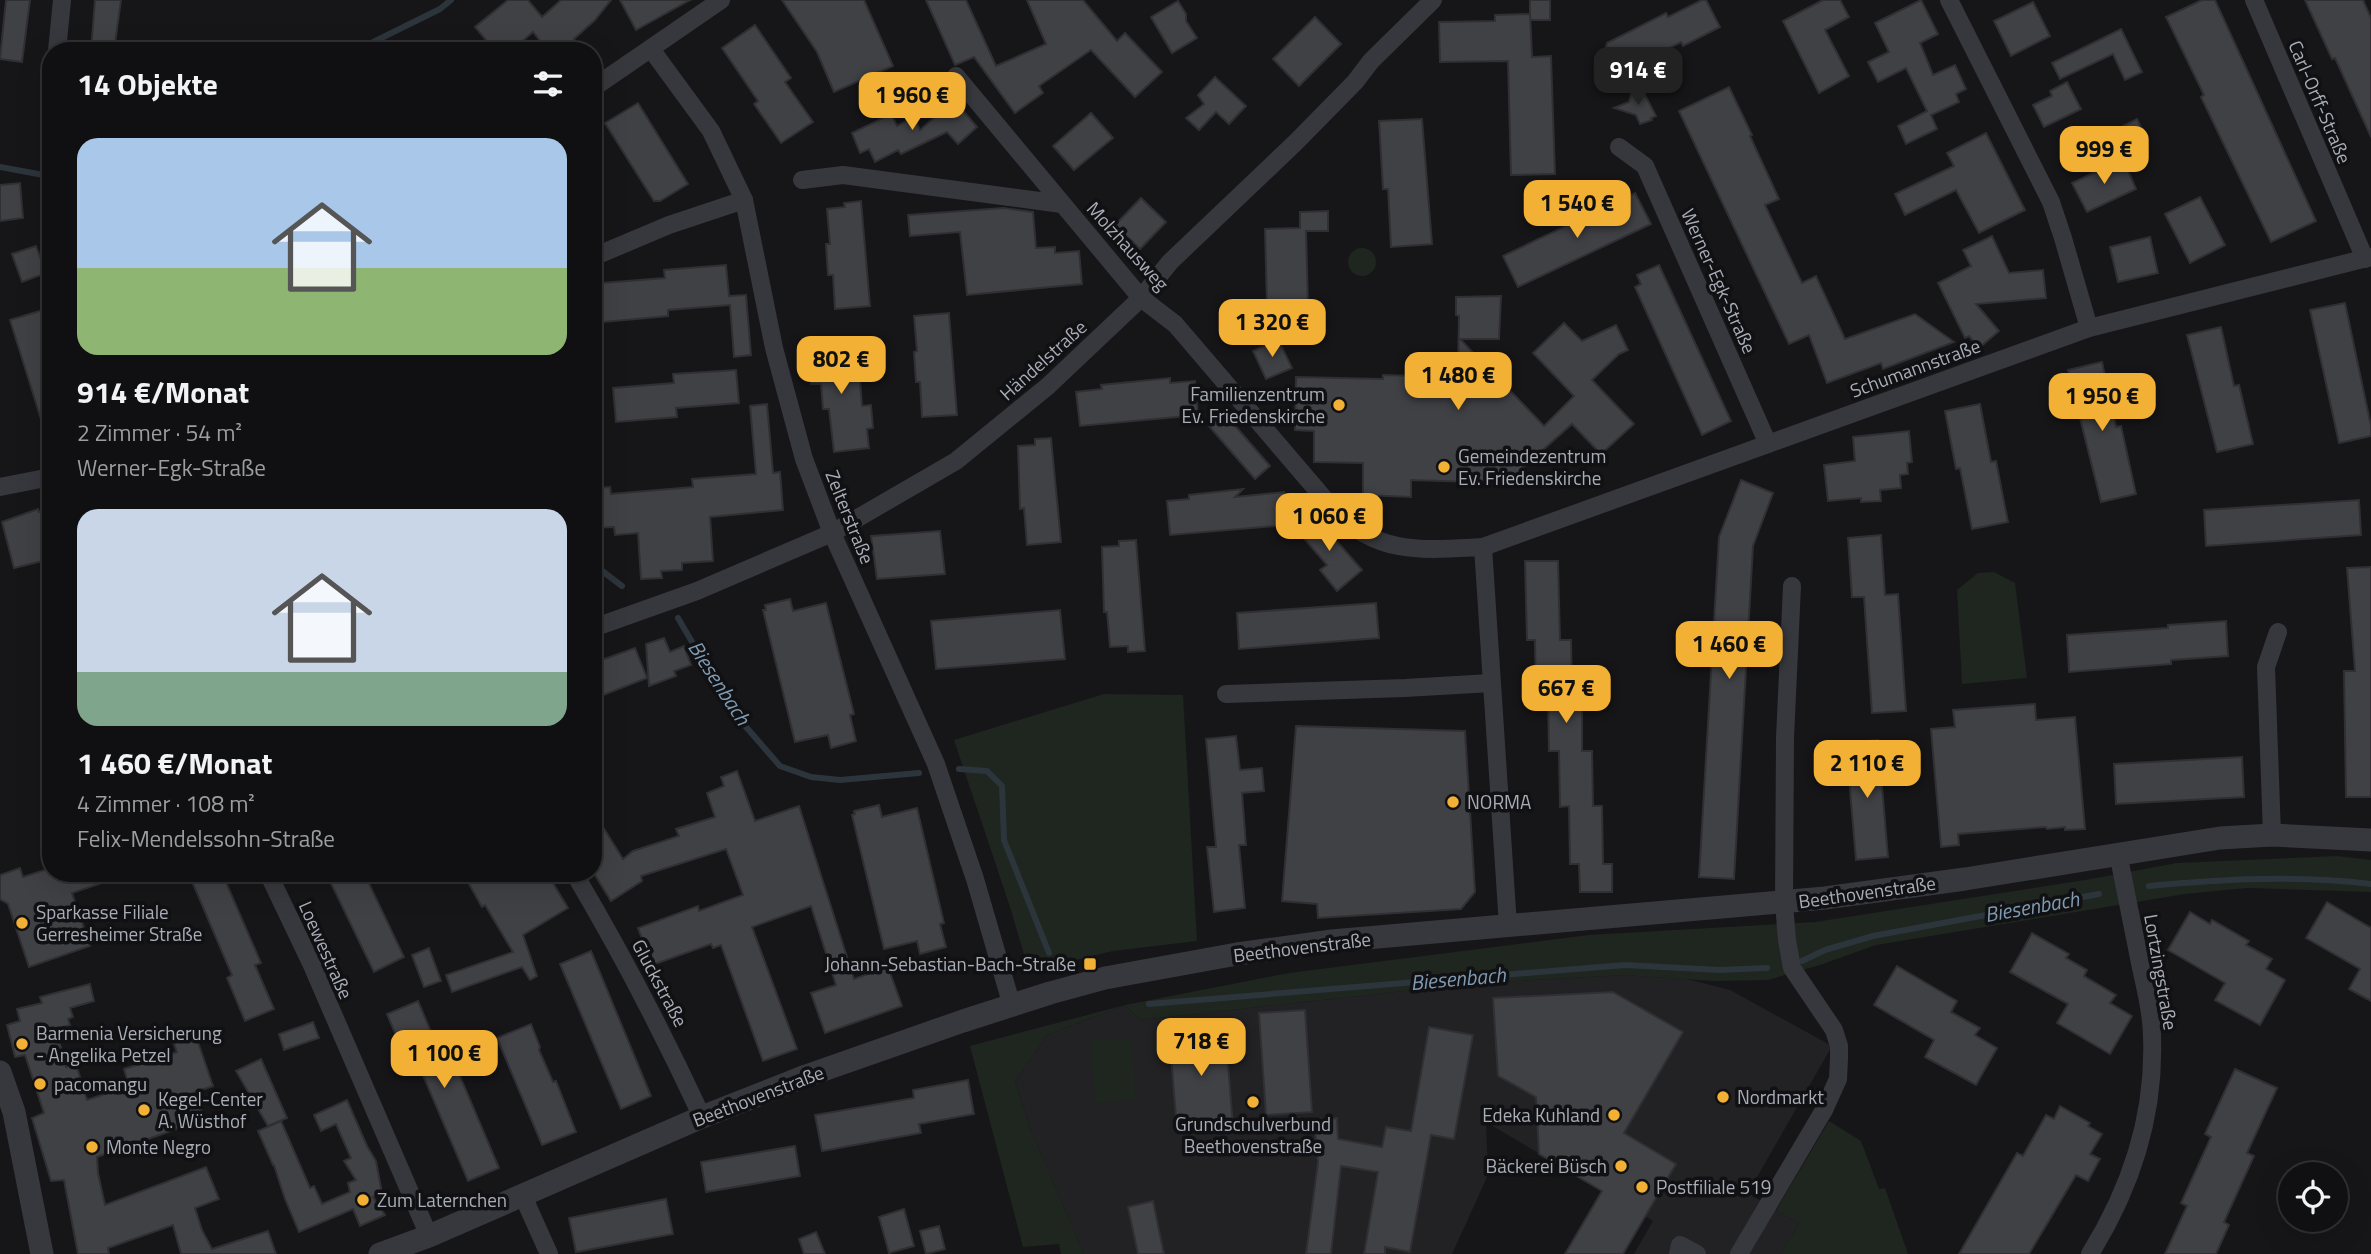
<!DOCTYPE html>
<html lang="de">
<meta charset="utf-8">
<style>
body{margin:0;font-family:"Titillium Web",sans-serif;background:#19191b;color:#f1f3f6;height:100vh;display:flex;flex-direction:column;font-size:26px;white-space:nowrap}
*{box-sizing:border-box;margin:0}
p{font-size:23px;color:#9c9d9f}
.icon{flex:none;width:38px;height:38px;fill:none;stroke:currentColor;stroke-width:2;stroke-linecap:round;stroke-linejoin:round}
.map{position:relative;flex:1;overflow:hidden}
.panel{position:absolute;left:42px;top:42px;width:560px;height:840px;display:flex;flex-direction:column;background:#101012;border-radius:28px;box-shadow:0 7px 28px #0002,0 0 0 2px #303032}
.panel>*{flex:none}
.tools{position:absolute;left:2278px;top:1162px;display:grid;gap:14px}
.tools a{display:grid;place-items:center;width:70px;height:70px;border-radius:50%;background:#101012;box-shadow:0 7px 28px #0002,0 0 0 2px #303032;font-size:35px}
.price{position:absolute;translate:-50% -60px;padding:0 16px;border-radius:14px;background:#f2b134;color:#111;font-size:23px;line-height:46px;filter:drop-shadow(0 2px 4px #0008)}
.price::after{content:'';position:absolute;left:50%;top:42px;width:21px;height:16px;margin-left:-10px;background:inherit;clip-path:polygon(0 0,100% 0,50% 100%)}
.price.current{background:#222;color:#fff}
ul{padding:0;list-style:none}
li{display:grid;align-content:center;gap:14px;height:371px;padding:0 35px}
li span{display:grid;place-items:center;height:217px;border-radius:21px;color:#555}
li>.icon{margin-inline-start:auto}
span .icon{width:126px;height:126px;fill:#fffc;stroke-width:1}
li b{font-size:30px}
h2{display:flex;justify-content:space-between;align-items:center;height:84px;padding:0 35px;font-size:30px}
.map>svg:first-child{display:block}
</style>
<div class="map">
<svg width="2371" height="1254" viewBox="0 0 2371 1254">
<rect width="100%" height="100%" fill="#161618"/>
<path fill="#222225" d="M1625,975L1687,979L1730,990L1832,1046L1748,1193L1799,1224L1781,1254H1634L1653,1221L1486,1122L1488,1175L1452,1254H1084L1030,1128L1015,1082L1047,1035L1125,1005L1140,1020L1478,983Z"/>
<g fill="#1e261f">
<circle cx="1362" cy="262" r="14"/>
<path d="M1994,572L2015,583L2027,678L1962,684L1957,590L1978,573Z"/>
<path d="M1104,694L1183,695L1197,941L1113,951L1029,971L1010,907L954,740Z"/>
<path d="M2337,856L2371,860V892L2247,888L2185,894L1876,945L1820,965L1768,980L1714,981L1625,975L1478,983L1140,1020L1125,1005L1047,1035L1015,1082L1030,1128L1084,1254H1061L1059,1244L1023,1247L970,1046L1125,1005L1289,973L1589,935L1815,922L2085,880L2177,863Z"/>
<path d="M1131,1038L1136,1100L1095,1103L1090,1041Z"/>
<path d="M1829,1121L1861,1141L1879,1189L1885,1188L1908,1254H1781L1799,1224L1776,1210Z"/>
</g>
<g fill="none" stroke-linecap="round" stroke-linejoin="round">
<g stroke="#2c353c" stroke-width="6">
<path d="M355,51L440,9L451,0"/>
<path d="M0,167L49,176"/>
<path d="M593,564L622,586"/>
<path d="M678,618L733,712L780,766L811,777L840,780L919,773"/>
<path d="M959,769L987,771L1002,786L1004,840L1049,953"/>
<path d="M2149,886C2223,879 2297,875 2371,884"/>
<path d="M1802,961L1825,950L1873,936L2099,894"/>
<path d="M1149,1004L1625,965L1720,970L1767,968"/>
</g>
</g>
<g fill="#404145" stroke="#303034" stroke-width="2">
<path d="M6,0H30L22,62L0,59Z"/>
<path d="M95,0H121L114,51H91Z"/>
<path d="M508,0H528L542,17L561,0H611L595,20L574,39L583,51H548L533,32L511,51H495L475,27Z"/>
<path d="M620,0H690L636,30Z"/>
<path d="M782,0H864L893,66L834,92L817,52Z"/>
<path d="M926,0H966L996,66L1046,44L1027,0H1083L1117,41L1125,33L1162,72L1135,97L1091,50L1039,86L1043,93L1015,113L974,57L955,65Z"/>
<rect x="1530" y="0" width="20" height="20"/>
<path d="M1702,0H1706L1720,27L1683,46L1681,42L1604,82L1611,66L1602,62L1607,43L1666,13L1668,17Z"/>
<path d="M1823,0H1840L1849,17L1825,30L1849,76L1819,93L1783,21Z"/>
<path d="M1921,0L1938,34L1920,43L1933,75L1955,65L1966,89L1956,94L1959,102L1931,115L1937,129L1906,144L1898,126L1927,111L1906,68L1878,82L1868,62L1889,52L1875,23Z"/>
<path d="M2202,0H2215L2316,221L2271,242L2201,97L2204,95L2166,17Z"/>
<path d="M2305,0H2363L2371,18V137L2335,58L2332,59Z"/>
<path d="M1178,1L1186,14V21L1197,38L1172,53L1151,17Z"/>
<path d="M2033,2L2050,36L2011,56L1994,21Z"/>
<path d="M1530,14L1532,57L1551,56L1555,174L1511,175L1508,61L1440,62L1439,22L1495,21V15Z"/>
<path d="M1315,17L1341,44L1299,86L1273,59Z"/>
<path d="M755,25L791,78L785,82L813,122L781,143L754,104L758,101L722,48Z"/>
<path d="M2121,29L2142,72L2125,80L2113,54L2060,79L2052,63Z"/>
<path d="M1215,77L1246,106L1229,124L1216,112L1199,130L1186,118L1204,104L1198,95Z"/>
<path d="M2067,82L2081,109L2044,127L2033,105L2052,96L2050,91Z"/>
<path d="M1633,85L1640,98L1645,95L1656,116L1651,118L1652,120L1640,124L1636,115L1614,108L1629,102Z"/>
<path d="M1729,87L1752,135L1750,136L1779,199L1765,205L1802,283L1816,276L1845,339L1915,314L1954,342L1883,369L1881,363L1827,383L1809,335L1789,344L1679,111Z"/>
<path d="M954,100L977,127L958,144L947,132L901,154L898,150L875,162L869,149L860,153L852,133L891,114L897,126L914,117L920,130Z"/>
<path d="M638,103L688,184L660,201H654L605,123Z"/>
<path d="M1091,113L1113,138L1074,170L1053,146Z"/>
<path d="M1422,119L1432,244L1391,247L1388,189H1383L1379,121Z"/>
<path d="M2137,119L2145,135L2114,150L2107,134Z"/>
<path d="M1986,133L2025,210L1979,233L1956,190L1905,215L1895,194L1954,166L1947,153Z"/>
<path d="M2123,159L2136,189L2087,212L2072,183Z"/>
<path d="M20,183L23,218L0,221V185Z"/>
<path d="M1635,193L1651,224L1518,287L1503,256Z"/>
<path d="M2200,197L2225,245L2190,263L2165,214Z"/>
<path d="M1141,198L1166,222L1140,249L1115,225Z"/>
<path d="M861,201L870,306L835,309L833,275H828L826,244H830L827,209L845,207L844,203Z"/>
<path d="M1003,208L1033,212L1036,248L1055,247V253L1079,251L1082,284L967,295L960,232L910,236L908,215Z"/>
<path d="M1328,211V231H1306L1308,305L1267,306L1265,229L1300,228V212Z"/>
<path d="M1992,236L2009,273L2043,270L2046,298L1976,304L1999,331L1979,348L1969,336L1965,338L1938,283L1971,266L1963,250Z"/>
<path d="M2150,237L2158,273L2118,282L2110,247Z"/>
<path d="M36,246L46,273L22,282L12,254Z"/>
<path d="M726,265L729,296L746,295L751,355L734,357L730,305L668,310V316L593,323V294L602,293V283L665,278L664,270Z"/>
<path d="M1659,265L1731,421L1702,435L1635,287L1641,284L1637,275Z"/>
<path d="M1501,296L1499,339H1460L1497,378V387L1502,382L1544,426L1574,396L1533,353L1564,323L1582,341L1616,325L1628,350L1619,354L1592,380L1634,424L1601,454L1572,424L1506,483L1411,480V497L1363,495V463L1314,462V431L1295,430L1296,377L1383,379V375L1449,377V368H1458L1459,316L1456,315V297Z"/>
<path d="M2345,303L2371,426V436L2339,443L2310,310Z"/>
<path d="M43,310L51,329V434L46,435L10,320Z"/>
<path d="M949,313L957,415L922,417L920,382H916L914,352L917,351L914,316Z"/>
<path d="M2221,327L2234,386L2239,385L2253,444L2217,452L2187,335Z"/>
<path d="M1278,339L1292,368L1266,379L1253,351Z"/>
<path d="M852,345L854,381H860L862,406L871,405L873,428L867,429L869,448L834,452L829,409H823L821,384H811L807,349Z"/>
<path d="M2102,362L2116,427L2121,426L2136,494L2101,502L2068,370Z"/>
<path d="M736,370L739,403L676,408L677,417L616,422L613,388L674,383L673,374Z"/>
<path d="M1170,378V383L1195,381L1198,415L1080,426L1076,392L1102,389L1101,385Z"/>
<path d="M767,404L773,473L780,472L783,510L710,517L713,561L682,563V570L661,571L662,578L641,579L638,533L615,535L614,527L593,528V488L610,487L611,494L693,487L692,479L756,474L750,406Z"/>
<path d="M1980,404L1991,462L1996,461L2008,522L1972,529L1960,468L1956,469L1945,411Z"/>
<path d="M1224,413L1270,466L1255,479L1209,426Z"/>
<path d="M1909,431L1912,462L1907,463L1908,474L1900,475L1901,488L1880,490L1881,501L1861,502V498L1828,501L1824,465L1855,461L1853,437Z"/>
<path d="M1051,438L1061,542L1027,545L1024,508L1020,509L1018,446L1035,445V439Z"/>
<path d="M1741,480L1773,493L1753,546L1734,879L1699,877L1719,537Z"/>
<path d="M1243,489L1235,497L1284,492L1287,525L1170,535L1167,501L1189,499V495Z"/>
<path d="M2359,500L2361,535L2206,546L2204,510Z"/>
<path d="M38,509L39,512L51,509V559L14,568L2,522Z"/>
<path d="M1312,513L1362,570L1337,591L1320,570L1327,565L1295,528Z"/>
<path d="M940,531L945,574L877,579L871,536Z"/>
<path d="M1881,535L1885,595L1898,594L1906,711L1872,713L1864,597H1852L1848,538Z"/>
<path d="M1136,540L1145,651L1128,652V646L1110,647L1107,612H1104L1102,547L1119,546V541Z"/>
<path d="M1525,561H1558L1560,640H1571L1572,696H1582V751H1592L1593,806H1602L1603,864H1612V892H1580L1579,864H1570L1569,806L1560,807L1559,751H1549L1548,696L1536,697L1535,640H1527Z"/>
<path d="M2371,567V797H2346L2344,671H2355L2347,568Z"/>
<path d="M790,599L793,611L826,603L854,714L850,715L856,741L831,748L828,735L795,742L763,610H766L765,605Z"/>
<path d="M1376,603L1379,638L1239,649L1237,613Z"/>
<path d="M1060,610L1065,659L936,669L931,621Z"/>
<path d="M2226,621L2228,656L2171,660V664L2069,672L2067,635L2168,628V625Z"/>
<path d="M664,638L670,652L684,646L691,665L674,671L676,676L649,686L646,644Z"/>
<path d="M635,648L647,678L593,699V663Z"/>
<path d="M2035,704L2036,720L2075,717L2085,829L2065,830V827L2047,829L2046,827L1958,834L1959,845L1941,847L1931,729L1955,727L1953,710Z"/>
<path d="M1296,726L1465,731L1475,892L1461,909L1318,918L1317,904L1282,901Z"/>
<path d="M1236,736L1240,770L1262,768L1264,791L1242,793L1246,845H1239L1245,908L1214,912L1207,847H1216L1206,739Z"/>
<path d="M1878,740L1888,857L1856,860L1846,743Z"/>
<path d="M2242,757L2244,797L2116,804L2114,764Z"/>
<path d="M737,771L755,821L799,806L854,979L888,967L902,1006L825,1033L811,993L836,985L811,906L752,927L797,1049L763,1061L721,945L713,948L711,944L652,965L638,928L698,906L699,911L743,895L726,849L641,876L642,881L611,901L593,872V811L623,859L633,851L679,836L676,829L715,817L707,793L724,786L721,777Z"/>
<path d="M879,805L882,817L917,808L944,923L940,924L946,947L920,954L917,941L884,949L852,815L855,814L854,811Z"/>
<path d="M20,868L23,877L51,868V873H121L122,876L72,893L90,946L29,967L8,904L0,899V875Z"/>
<path d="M206,873H222L261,963L255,965L274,1009L245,1021L227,978L232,975L191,879Z"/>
<path d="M326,873H364L404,957L374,972Z"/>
<path d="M487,873H547L568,908L523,935L537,976L530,980L522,967L452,992L446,975L513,952L485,905L482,907L469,884Z"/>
<path d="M2327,902L2371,928V1001L2349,989L2360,969L2306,938Z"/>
<path d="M2190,912L2210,924L2212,920L2249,941L2246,945L2272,959L2266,969L2285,980L2260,1025L2215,1000L2225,983L2168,950Z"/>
<path d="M2032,933L2069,954L2066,958L2087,970L2084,976L2116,995L2110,1003L2132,1016L2110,1054L2057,1023L2068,1004L2010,972Z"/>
<path d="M429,948L441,981L424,987L412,955Z"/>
<path d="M591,951L651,1096L621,1109L560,964Z"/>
<path d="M1897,966L1957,1001L1951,1012L1980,1028L1975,1035L1997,1048L1976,1085L1925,1057L1934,1040L1874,1005Z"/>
<path d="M90,984L94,1001L70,1008L73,1017L68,1019L70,1025L56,1029L66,1067L76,1064L87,1100L129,1086L124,1069L177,1052L174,1044L196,1036L213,1086L195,1092L205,1119L97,1157L98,1173L105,1205L206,1167L219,1199L195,1208L202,1230L212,1249L268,1231L276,1254H181L173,1225L108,1248L109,1254H78L64,1180L51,1181L32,1118L44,1113L25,1055L15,1057L7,1025L20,1021L17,1009L42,1003L40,997Z"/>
<path d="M1613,992L1683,1032L1624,1133L1676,1164L1623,1254H1565L1602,1191L1539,1154L1536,1097L1498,1076L1493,998Z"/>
<path d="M418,1001L442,1058L451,1055L499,1168L468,1181L420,1068L411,1071L387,1014Z"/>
<path d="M1305,1010L1312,1112L1266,1115L1259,1013Z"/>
<path d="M313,1022L319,1038L284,1050L279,1034Z"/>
<path d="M531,1024L540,1047L539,1050L553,1082L556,1081L576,1132L542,1145L497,1038Z"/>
<path d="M1225,1027L1233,1126L1177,1130L1169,1031Z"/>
<path d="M1429,1027L1473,1035L1454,1139L1431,1135L1410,1252L1385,1247V1254H1364L1378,1172L1341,1166L1331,1254H1306L1318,1162L1314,1120L1337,1118L1338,1139L1382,1147L1386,1127L1411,1131Z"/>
<path d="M261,1059L287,1118L268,1126L236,1071Z"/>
<path d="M2235,1069L2277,1088L2247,1153L2254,1156L2224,1222L2229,1225L2216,1254H2165L2187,1206L2181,1203L2211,1137L2205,1134Z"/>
<path d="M968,1080L974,1114L919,1124L921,1133L822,1151L815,1115L914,1098L913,1090Z"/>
<path d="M347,1100L367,1146L376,1161L382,1193L373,1197L385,1215L360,1226L353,1209L299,1232L285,1199L274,1165H273L258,1131L281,1121L310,1188L314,1186L322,1204L350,1192L348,1183L356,1180L344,1161L351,1158L336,1124L321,1131L314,1115Z"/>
<path d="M2060,1106L2090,1123L2088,1126L2102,1134L2090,1154L2100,1159L2088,1181L2076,1175L2029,1254H1959L2017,1153L2023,1156L2046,1115L2054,1119Z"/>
<path d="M795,1146L800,1176L706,1192L701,1162Z"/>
<path d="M666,1199L673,1234L576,1252L569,1218Z"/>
<path d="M1153,1201L1164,1254H1138L1128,1207Z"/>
<path d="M904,1209L914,1246L889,1253L879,1217Z"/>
<path d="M939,1226L945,1249L926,1254L920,1231Z"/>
<path d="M816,1232L825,1254H804L799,1239Z"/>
</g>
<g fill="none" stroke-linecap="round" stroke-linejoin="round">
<g stroke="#37383d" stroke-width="18">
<path d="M1949,0L2051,202L2063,238L2089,328"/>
<path d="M2254,0L2365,259"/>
<path d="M651,49L711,131L744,200L774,348L804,459L832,533L936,764L975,879L1012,1006"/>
<path d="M57,51L62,0"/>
<path d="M956,76L1141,298L1175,324L1334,510C1378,556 1424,550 1483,547L2089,328L2371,257"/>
<path d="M593,88L721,0"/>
<path d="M51,130V193"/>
<path d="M1619,147L1645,166L1768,444"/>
<path d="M802,180L843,175L1062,204"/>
<path d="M593,257L669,225L744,200"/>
<path d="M0,487L51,477"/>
<path d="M1483,547L1508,926"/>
<path d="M593,628L697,591L832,533L956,461L1048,386L1141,298L1170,262L1295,143L1355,82L1371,61L1433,0"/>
<path d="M1226,694L1405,688L1491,683"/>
<path d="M2272,835L2266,667L2278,632"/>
<path d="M268,873L311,963L429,1236"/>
<path d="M574,873C621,952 663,1033 702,1117"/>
<path d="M523,1196L549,1254"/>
<path d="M1678,1254L1680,1245L1697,1254"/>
<path d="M1739,1254L1824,1110L1838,1079L1839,1059V1046L1834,1030L1792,968L1787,940L1784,903L1785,738L1792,586"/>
<path d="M2090,1254C2131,1188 2155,1115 2152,1037C2152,1010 2144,984 2139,958C2132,923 2125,888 2118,853"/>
</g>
<g stroke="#37383d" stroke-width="23">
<path d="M0,1072L14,1112L42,1254"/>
<path d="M380,1254L429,1236L702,1117L806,1076L963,1021L1050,993L1105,978L1237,954L1332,941L1825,898L1965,879L2220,838L2272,835L2371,840"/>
</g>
</g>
<g fill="#f2b134" stroke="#111113" stroke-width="2.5">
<circle cx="1339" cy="405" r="7"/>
<circle cx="1444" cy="467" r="7"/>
<circle cx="1453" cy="802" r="7"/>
<circle cx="22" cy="923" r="7"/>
<rect x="1083" y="957" width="14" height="14" rx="3.5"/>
<circle cx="22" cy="1044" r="7"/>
<circle cx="40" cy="1084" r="7"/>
<circle cx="1723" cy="1097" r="7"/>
<circle cx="1253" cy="1102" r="7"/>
<circle cx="144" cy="1110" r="7"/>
<circle cx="1614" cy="1115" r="7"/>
<circle cx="92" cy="1147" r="7"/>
<circle cx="1621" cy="1166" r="7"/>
<circle cx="1642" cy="1187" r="7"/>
<circle cx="363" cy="1200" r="7"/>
</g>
<g text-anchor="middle" stroke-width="7" stroke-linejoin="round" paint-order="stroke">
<g font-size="19" fill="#a8adb8" stroke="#111113">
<text transform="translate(2320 102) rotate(67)" y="7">Carl-Orff-Straße</text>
<text transform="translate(1128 246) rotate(48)" y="7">Molzhausweg</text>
<text transform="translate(1719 281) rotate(66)" y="7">Werner-Egk-Straße</text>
<text transform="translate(1043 360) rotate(-42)" y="7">Händelstraße</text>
<text transform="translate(1915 368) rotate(-20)" y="7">Schumannstraße</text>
<text transform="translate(850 517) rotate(68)" y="7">Zelterstraße</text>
<text transform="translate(1867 892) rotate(-8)" y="7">Beethovenstraße</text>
<text transform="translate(1302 947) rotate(-7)" y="7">Beethovenstraße</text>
<text transform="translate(326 950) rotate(66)" y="7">Loewestraße</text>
<text transform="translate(2161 972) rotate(80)" y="7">Lortzingstraße</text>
<text transform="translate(660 983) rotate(62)" y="7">Gluckstraße</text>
<text transform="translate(758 1096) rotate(-21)" y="7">Beethovenstraße</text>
</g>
<g font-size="19" fill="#a8adb8" stroke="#111113" text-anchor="start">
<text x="1325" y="401" text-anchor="end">Familienzentrum<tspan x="1325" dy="22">Ev. Friedenskirche</tspan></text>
<text x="1458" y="463">Gemeindezentrum<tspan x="1458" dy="22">Ev. Friedenskirche</tspan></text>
<text x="1467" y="809">NORMA</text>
<text x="36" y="919">Sparkasse Filiale<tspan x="36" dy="22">Gerresheimer Straße</tspan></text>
<text x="1076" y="971" text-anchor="end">Johann-Sebastian-Bach-Straße</text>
<text x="36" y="1040">Barmenia Versicherung<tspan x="36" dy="22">- Angelika Petzel</tspan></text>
<text x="54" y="1091">pacomangu</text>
<text x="1737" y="1104">Nordmarkt</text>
<text x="158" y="1106">Kegel-Center<tspan x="158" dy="22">A. Wüsthof</tspan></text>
<text x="1600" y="1122" text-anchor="end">Edeka Kuhland</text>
<text x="1253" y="1131" text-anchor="middle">Grundschulverbund<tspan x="1253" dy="22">Beethovenstraße</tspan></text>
<text x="106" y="1154">Monte Negro</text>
<text x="1607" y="1173" text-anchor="end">Bäckerei Büsch</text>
<text x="1656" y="1194">Postfiliale 519</text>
<text x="377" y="1207">Zum Laternchen</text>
</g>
<g font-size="21" font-style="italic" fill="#7f9bb3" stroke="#111113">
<text transform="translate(719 683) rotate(57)" y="7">Biesenbach</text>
<text transform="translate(2032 907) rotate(-10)" y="7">Biesenbach</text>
<text transform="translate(1458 979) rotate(-5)" y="7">Biesenbach</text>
</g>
</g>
</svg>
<div class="tools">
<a><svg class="icon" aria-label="locate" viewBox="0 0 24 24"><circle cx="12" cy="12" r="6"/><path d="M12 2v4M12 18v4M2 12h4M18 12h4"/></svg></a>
</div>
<b class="price current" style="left:1638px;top:107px">914 €</b>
<b class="price" style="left:912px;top:132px">1 960 €</b>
<b class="price" style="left:2104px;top:186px">999 €</b>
<b class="price" style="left:1577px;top:240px">1 540 €</b>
<b class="price" style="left:1272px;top:359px">1 320 €</b>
<b class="price" style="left:841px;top:396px">802 €</b>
<b class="price" style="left:1458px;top:412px">1 480 €</b>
<b class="price" style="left:2102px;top:433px">1 950 €</b>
<b class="price" style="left:1329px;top:553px">1 060 €</b>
<b class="price" style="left:1729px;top:681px">1 460 €</b>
<b class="price" style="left:1566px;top:725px">667 €</b>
<b class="price" style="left:1867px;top:800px">2 110 €</b>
<b class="price" style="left:1201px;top:1078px">718 €</b>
<b class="price" style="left:444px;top:1090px">1 100 €</b>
<section class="panel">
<h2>14 Objekte<svg class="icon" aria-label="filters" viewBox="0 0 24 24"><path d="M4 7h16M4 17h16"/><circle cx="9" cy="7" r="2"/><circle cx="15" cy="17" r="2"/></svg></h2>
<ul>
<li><span style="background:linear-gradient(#a9c7e8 60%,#8fb573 0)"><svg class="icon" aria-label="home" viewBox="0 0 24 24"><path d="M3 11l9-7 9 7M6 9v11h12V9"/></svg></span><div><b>914 €/Monat</b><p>2 Zimmer · 54 m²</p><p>Werner-Egk-Straße</p></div></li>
<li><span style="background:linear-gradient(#c9d6e8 75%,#7fa58c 0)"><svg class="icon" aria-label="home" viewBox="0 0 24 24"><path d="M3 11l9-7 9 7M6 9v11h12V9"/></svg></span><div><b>1 460 €/Monat</b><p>4 Zimmer · 108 m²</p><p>Felix-Mendelssohn-Straße</p></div></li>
</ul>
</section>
</div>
